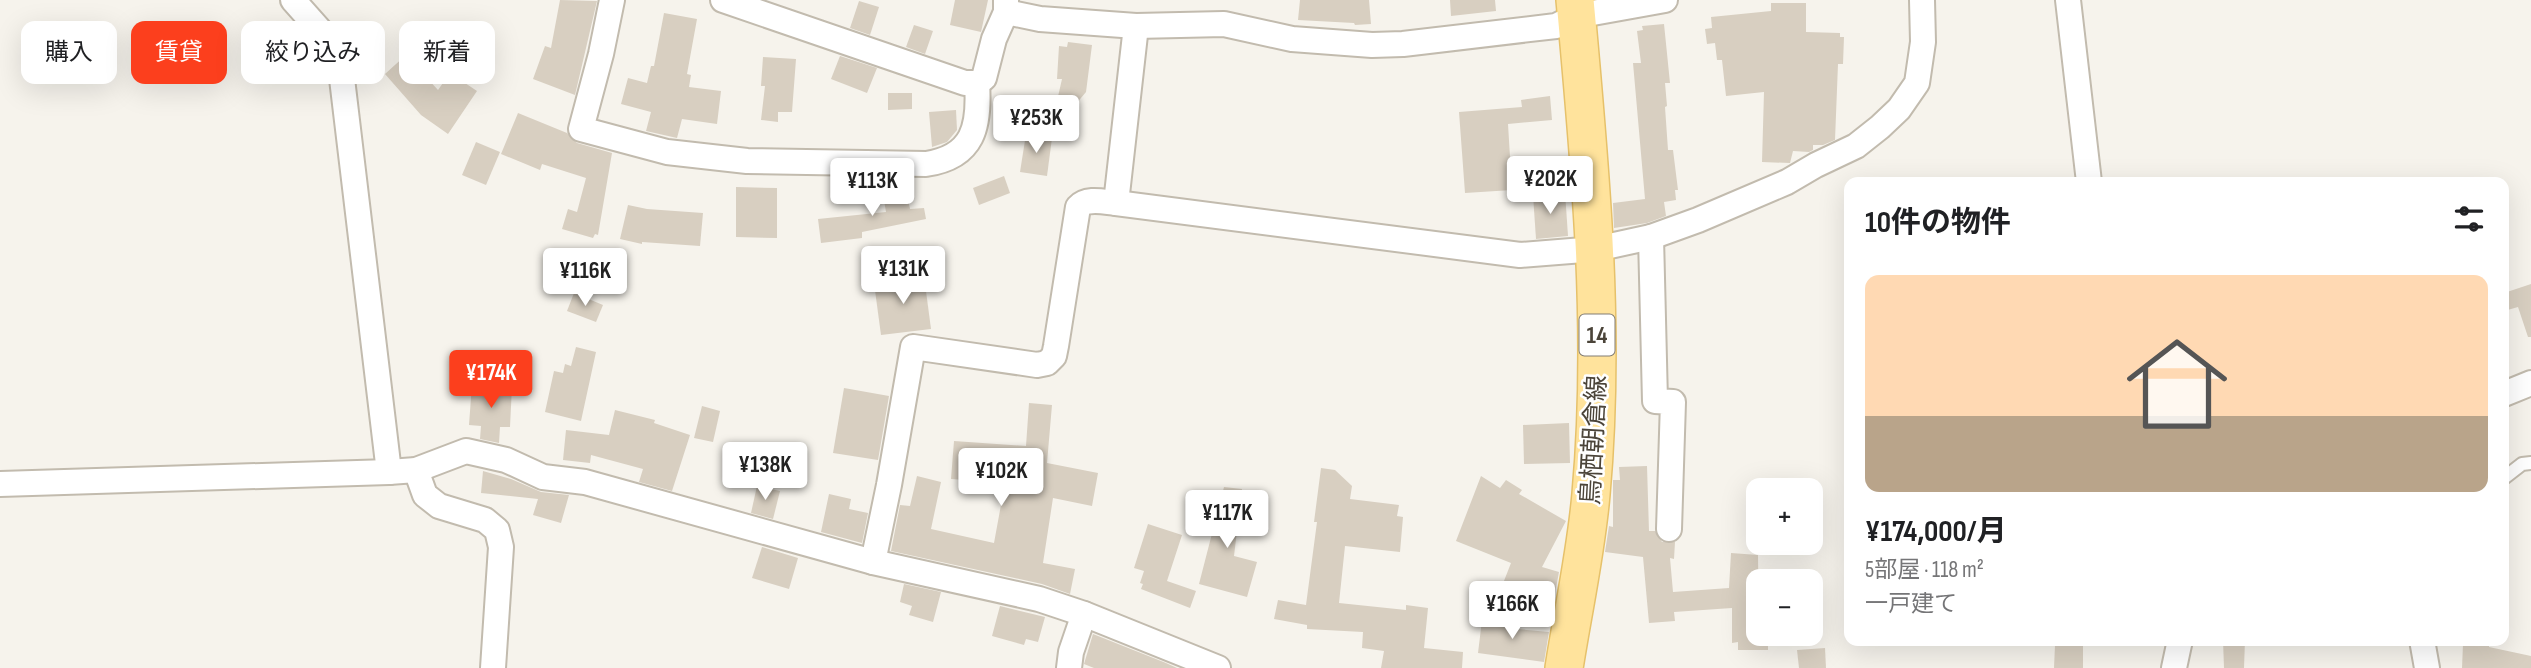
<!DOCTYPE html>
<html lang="ja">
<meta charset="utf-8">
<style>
body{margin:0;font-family:"Sofia Sans Condensed","Noto Sans JP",sans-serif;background:#f2f2f2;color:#202124;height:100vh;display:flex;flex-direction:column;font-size:26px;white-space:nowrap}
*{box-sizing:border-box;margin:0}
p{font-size:23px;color:#757577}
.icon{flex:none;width:38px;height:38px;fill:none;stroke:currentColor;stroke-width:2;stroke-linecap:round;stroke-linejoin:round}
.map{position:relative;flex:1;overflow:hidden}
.side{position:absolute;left:1844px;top:177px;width:665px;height:469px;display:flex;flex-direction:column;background:#fff;border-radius:14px;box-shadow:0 7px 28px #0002}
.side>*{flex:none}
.hud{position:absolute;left:21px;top:21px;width:665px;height:63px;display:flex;gap:14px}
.fabs{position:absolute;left:1746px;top:478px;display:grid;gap:14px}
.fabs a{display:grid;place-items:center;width:77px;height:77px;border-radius:14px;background:#fff;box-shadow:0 7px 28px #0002;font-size:35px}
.price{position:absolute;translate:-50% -60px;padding:0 16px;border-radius:7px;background:#fff;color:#222;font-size:23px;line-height:46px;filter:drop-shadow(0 2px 4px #0008)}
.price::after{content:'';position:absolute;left:50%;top:42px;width:21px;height:16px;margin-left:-10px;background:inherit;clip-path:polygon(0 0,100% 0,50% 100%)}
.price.on{background:#fc3f1d;color:#fff}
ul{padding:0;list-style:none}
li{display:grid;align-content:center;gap:14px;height:371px;padding:0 21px}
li+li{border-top:2px solid #e0e0e0}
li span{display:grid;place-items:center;height:217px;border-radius:14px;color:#555}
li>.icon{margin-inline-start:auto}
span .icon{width:126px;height:126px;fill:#fffc;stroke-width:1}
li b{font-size:30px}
h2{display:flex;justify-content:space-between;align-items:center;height:84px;padding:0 21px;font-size:30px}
.tag{padding:0 24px;border-radius:14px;background:#fff;box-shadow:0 7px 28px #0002;font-size:24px;line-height:63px}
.tag.on{background:#fc3f1d;color:#fff}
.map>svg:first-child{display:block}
</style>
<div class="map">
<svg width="2531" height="668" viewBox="0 0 2531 668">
<rect width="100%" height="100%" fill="#f6f3ec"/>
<g fill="#d8cfc1">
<path d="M560,0L597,1L575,95L533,79L545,46L551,48Z"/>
<path d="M955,0H988L981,32L950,25Z"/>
<path d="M1300,0H1369L1371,24L1355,25L1354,23L1298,20Z"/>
<path d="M1450,0H1495L1496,11L1451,16Z"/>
<path d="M859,1L879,7L870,35L850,28Z"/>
<path d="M1771,3H1806V32L1840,33V37H1844L1843,64H1838L1835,140L1823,145H1813V150L1809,152L1793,151L1790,163L1762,162L1764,92L1726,96L1722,60H1717L1715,43L1707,44L1705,29L1712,28L1711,17L1771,11Z"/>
<path d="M664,13L697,19L687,74L691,75L689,87L721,91L717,124L682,119L677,138L646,131L651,112L621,104L628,78L647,83L651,66H654Z"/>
<path d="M1664,24L1670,83H1665L1667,106L1665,107L1668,150H1673L1678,190H1675L1676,200L1664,202L1666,216L1647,223L1614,228L1613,203L1645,199L1633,63H1641L1637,31L1643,30L1642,26Z"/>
<path d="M914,25L933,31L925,54L906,47Z"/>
<path d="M455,35L471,46L462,60L446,49Z"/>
<path d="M1068,42L1092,45L1086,92L1049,136L1062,79H1057L1059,46L1067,47Z"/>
<path d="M406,55L438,90L450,73L477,91L448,134L421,115L385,74Z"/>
<path d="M840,56L877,68L867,93L831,79Z"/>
<path d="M763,57L796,59L792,112H778V122L761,120L765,86H761Z"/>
<path d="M888,93H912V109L888,110Z"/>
<path d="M1550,96L1552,120L1508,124L1512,190L1465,193L1459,112L1522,107L1521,100Z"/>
<path d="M956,110L957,130L947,142L932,147L929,112Z"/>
<path d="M518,113L567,133L577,143L612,153L598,235L595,234L593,238L562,229L568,209L577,212L586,178L542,164L540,170L501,154Z"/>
<path d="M1026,134L1052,138L1047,176L1020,172Z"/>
<path d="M476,142L500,152L486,185L462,175Z"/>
<path d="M1545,173L1547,190L1529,192L1527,174Z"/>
<path d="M1004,176L1010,193L979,205L973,188Z"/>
<path d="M905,184L910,209L924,208L926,219L862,232V238L821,243L818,219L886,212L882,189Z"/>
<path d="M736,187L777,188V238L736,237Z"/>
<path d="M1565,192L1568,236L1536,239L1533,195Z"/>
<path d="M628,205L647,209L703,213L700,246L642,242V244L620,239Z"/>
<path d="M924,276L931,329L881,335L874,283Z"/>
<path d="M2531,284V337H2528L2518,307L2504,311V293Z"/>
<path d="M574,293L603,305L596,322L567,311Z"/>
<path d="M576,347L596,352L581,421L545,412L554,371L563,373L565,364L571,366Z"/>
<path d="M472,384L512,386L510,427H500L499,443L480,439L481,426L469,425Z"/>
<path d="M844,388L889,396L878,460L833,453Z"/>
<path d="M1029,403L1052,405L1047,463L1098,473L1092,506L1053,498L1043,563L1075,569L1070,594L1042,584L891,551L900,505L910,506L917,476L941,482L931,529L994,543L1005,483L951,479L954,441L1026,446Z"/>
<path d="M702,406L720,411L713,442L694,438Z"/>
<path d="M615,410L655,420L654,423L690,435L672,491L639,482L643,469L591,455L590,463L563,460L566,430L609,435Z"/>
<path d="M1569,423L1570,463L1524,464L1523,425Z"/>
<path d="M1647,466L1649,531H1655L1662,542H1675L1674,559L1670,558L1673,592L1729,588L1731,553L1758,555L1759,634H1768V650H1738V642L1732,643V608L1674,612L1675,621L1649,623L1643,557L1605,552L1609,526L1613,527V480H1620L1619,467Z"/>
<path d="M1321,468L1335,470L1352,486L1350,499L1399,505L1397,516L1403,517L1400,552L1345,546L1339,603L1406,610V605L1428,608L1424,648L1463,652L1462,668H1381L1384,651L1362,648L1363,632L1307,629V625L1274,619L1278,600L1306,605L1317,522H1314Z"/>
<path d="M483,471L511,479L541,492L569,495L561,523L533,515L538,499L481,493Z"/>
<path d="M1481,476L1500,488L1506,480L1522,490L1519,494L1566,521L1542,567L1559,572L1553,604L1502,586L1511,563L1456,541Z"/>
<path d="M757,486L780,491L773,519L751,513Z"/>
<path d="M1224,487L1242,489L1234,556L1257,562L1247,597L1199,584Z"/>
<path d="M829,494L851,499L849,509L868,513L862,543L821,532Z"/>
<path d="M1148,524L1182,535L1167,581L1196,591L1190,608L1141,589L1143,584L1140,583L1144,571L1134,568Z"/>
<path d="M762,547L798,558L789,589L752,578Z"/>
<path d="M904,584L941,592L933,622L909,615L912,606L900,602Z"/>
<path d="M1000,606L1045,617L1038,642L1026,639L1024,645L992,636Z"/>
<path d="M1482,620L1518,624L1517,629L1549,632L1544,662L1478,653Z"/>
<path d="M1093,634L1166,663L1177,668H1094L1084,664Z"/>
<path d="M2223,640H2245L2244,668H2224Z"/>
<path d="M2463,644L2489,645V647L2531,656V668H2462Z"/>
<path d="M2055,645L2083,646V668H2054Z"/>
<path d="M1825,648L1826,668H1799L1797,650Z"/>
</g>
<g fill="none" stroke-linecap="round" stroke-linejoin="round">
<g stroke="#c2bbae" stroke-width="16">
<path id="service" d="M2504,478L2522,464L2531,463"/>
</g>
<g stroke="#c2bbae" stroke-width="28">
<g id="minor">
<path d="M293,0L325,36L340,62L389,472"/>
<path d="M612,0L601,54L581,129L667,152L747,161L926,164C974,157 980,126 977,83"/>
<path d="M723,0L965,83H977L984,78L994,39L1006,12V0"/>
<path d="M2068,0L2089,182"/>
<path d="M1006,12L1040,19L1136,26L1224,24L1292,39L1372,45L1403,44L1556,26L1576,16L1665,0"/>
<path d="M1116,203L1136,26"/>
<path d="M1651,237L1655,401L1673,402L1669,529"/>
<path d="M2504,394L2531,383"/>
<path d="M416,470L425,495L439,506L485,520L497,530L501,547L493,668"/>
<path d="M0,484L389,472L416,470L466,451L506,460L543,477L585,482L873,562L1039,599L1084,614L1218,668"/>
<path d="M873,562L889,485L913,347L1037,365L1047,363L1054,356L1056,346L1078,207C1087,197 1104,202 1116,203L1520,255L1596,249L1651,237L1698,220L1787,182L1816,165L1856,146L1880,127L1899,109L1917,83L1923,42L1922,0"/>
<path d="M2422,640L2427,668"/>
<path d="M1069,668L1071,652L1084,614"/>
<path d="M2174,668L2180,640"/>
</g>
</g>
<g stroke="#e6c16a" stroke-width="40">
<path id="primary" d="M1564,668C1573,610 1586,553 1591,494C1606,329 1590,164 1575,0"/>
</g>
<use href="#service" stroke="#fff" stroke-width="12"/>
<use href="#minor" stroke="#fff" stroke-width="24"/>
<use href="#primary" stroke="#ffe39c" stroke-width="37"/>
</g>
<g text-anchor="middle" stroke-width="5" stroke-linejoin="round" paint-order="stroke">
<rect fill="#fff" stroke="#817c74" stroke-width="2" x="1579.5" y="314.5" width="35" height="41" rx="5"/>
<g font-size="24" font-weight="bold" fill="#4b4439">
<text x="1597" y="343">14</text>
</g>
<g font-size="26" fill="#4b4439" stroke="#fff">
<text transform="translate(1593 440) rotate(-87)" y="9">鳥栖朝倉線</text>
</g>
</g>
</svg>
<div class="fabs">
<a>+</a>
<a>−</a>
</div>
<b class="price" style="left:1036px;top:155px">¥253K</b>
<b class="price" style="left:1550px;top:216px">¥202K</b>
<b class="price" style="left:872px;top:218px">¥113K</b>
<b class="price" style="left:903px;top:306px">¥131K</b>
<b class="price" style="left:585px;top:308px">¥116K</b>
<b class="price on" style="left:491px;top:410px">¥174K</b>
<b class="price" style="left:765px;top:502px">¥138K</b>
<b class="price" style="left:1001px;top:508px">¥102K</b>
<b class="price" style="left:1227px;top:550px">¥117K</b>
<b class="price" style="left:1512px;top:641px">¥166K</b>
<div class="hud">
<a class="tag">購入</a>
<a class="tag on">賃貸</a>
<a class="tag">絞り込み</a>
<a class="tag">新着</a>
</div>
<section class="side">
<h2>10件の物件<svg class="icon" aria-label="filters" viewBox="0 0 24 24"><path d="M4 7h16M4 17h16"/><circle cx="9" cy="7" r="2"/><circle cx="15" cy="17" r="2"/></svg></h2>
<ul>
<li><span style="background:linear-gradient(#ffd9b3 65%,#b9a48a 0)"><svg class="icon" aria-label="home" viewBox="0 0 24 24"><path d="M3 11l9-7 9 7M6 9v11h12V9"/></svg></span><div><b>¥174,000/月</b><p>5部屋 · 118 m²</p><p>一戸建て</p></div></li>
</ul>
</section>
</div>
